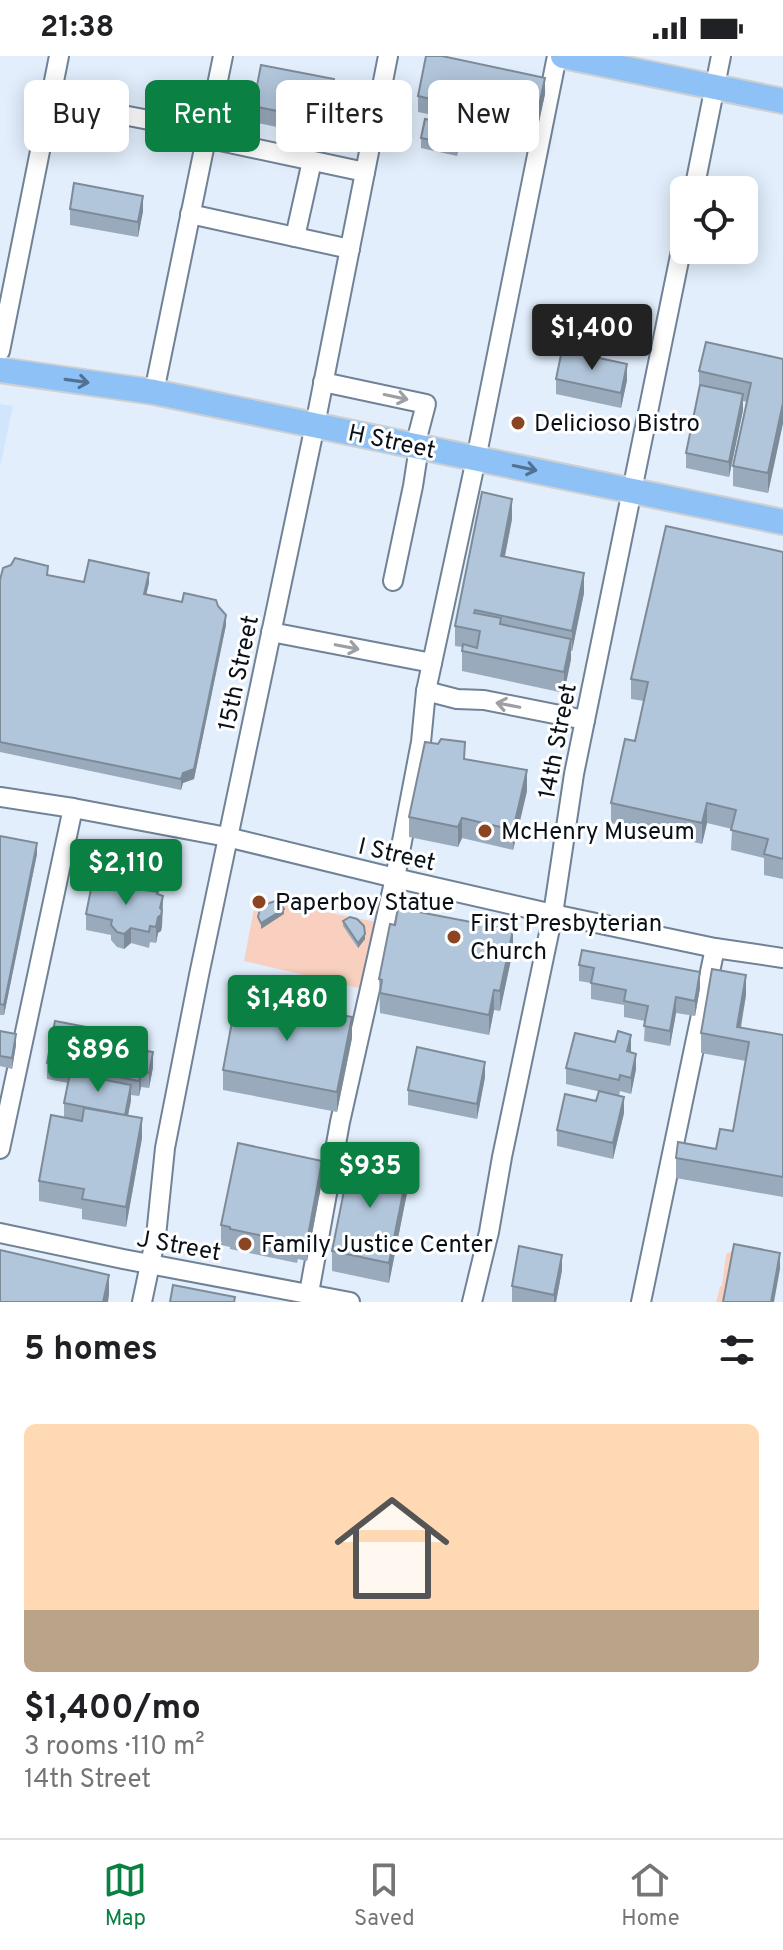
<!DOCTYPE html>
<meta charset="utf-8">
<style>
body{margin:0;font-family:Overpass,sans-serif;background:#f2f2f2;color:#202124;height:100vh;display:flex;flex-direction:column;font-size:30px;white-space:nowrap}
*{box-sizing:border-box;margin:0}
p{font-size:26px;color:#757577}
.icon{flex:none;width:44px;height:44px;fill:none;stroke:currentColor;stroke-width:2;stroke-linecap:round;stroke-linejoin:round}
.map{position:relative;height:1246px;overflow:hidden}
.panel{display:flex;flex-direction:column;background:#fff;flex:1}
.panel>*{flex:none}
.hud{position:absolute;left:24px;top:24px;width:736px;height:72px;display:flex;gap:16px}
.buttons{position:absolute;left:670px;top:120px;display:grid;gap:16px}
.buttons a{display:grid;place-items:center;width:88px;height:88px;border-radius:12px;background:#fff;box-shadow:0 4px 20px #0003;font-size:40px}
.price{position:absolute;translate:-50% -68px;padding:0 18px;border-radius:8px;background:#0b8043;color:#fff;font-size:26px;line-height:52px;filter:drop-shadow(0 2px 4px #0008)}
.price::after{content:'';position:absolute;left:50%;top:48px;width:24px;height:18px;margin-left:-12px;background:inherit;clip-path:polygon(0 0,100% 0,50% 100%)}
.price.on{background:#222;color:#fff}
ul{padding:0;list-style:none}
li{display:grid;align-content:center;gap:16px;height:424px;padding:0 24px}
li+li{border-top:2px solid #e0e0e0}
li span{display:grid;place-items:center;height:248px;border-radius:12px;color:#555}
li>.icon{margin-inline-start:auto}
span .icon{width:144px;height:144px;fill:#fffc;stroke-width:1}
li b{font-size:34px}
h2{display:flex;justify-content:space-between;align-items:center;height:96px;padding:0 24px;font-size:34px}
.pill{padding:0 28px;border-radius:12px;background:#fff;box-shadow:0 4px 20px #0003;font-size:28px;line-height:72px}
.pill.on{background:#0b8043;color:#fff}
.status{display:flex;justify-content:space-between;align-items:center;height:56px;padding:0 40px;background:#fff;direction:ltr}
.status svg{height:22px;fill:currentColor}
.dock{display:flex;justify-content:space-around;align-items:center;height:112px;border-top:2px solid #e0e0e0;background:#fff;font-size:22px;color:#757577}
.dock a{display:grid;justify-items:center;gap:4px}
.dock .on{color:#0b8043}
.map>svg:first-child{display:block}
</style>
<div class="status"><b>21:38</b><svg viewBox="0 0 49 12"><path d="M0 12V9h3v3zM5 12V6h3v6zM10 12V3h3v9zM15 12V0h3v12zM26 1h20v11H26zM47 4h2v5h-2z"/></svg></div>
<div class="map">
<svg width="783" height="1246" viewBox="0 0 783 1246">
<rect width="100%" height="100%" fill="#e2eefc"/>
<path fill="#d1e6fd" d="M0,348L13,350L0,411Z"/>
<g fill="#f9d0bf">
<path d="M256,842L376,866L363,933L244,905Z"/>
<path d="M732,1195L752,1199L726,1246H716L720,1231L722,1229L726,1198Z"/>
</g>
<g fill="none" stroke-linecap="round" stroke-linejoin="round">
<g stroke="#708296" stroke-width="22">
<g id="minor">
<path d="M49,45L186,71"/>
<path d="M206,82L365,116"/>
<path d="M694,134L721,0"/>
<path d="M190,158L350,193"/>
<path d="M295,181L312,105"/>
<path d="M0,295L59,0"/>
<path d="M323,326L426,348L415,390"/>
<path d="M154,336L223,0"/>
<path d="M393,525L413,430L419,391"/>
<path d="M271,576L432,607"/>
<path d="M426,635L457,643L484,644L585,664"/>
<path d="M0,741L73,752L227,781L395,822L553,858L715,892L783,902"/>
<path d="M0,1093L73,752"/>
<path d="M0,1177L123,1203L350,1246"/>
<path d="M309,1237L340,1066L395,822L421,686L426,635L476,403L557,0"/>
<path d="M142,1246L156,1180L165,1092L199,919L315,369L388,0"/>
<path d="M472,1246L489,1176L502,1101L553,858L574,718L684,180"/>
<path d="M641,1246L715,892"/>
</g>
</g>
<g stroke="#cecfd1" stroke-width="28">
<g id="major">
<path d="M563,0L783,45"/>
<path d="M0,314L154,336L783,466"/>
</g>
</g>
<use href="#minor" stroke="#fff" stroke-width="18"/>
<use href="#major" stroke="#8ec2f7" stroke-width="24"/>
</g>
<g fill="#99aabc">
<path d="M426,0L545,38L536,80L510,74L511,57L446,43L443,61L418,56V40Z"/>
<path d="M334,39L326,81L253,66V50Z"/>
<path d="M460,81L457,100L421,92V82Z"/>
<path d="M70,153L143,155L138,181L70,169Z"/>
<path d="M783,303V367L768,437L733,430V410L747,346L743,345V354L729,421L686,412V397L699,332V315Z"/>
<path d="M556,323L627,324L621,352L556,338Z"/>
<path d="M512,463L505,500L584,537L572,595H571V603L564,637L462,615V591L455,590V570Z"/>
<path d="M783,496V823L764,819V802L731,794L732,773L707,767L702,788L611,767V747L635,685L644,645L631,643V623Z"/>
<path d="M48,519L84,526L149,527L146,538L226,569L194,723L183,727L181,734L0,696V524Z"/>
<path d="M465,703L527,735L513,794L462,782L458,791L409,781V761Z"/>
<path d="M0,780L37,798L4,959H0Z"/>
<path d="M138,833L163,840L162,870L161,875L158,877L156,887L150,886L149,892L131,887L124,893L117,891L111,884V879L86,874V858L121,834Z"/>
<path d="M343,865L365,883L358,892L343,870Z"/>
<path d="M513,894L500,955L494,954L489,979L380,957L379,923Z"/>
<path d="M579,909L700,932L695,960L676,957L670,990L644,985L645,965L624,961V949L591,943V927L579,925Z"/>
<path d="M746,939L741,972L783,979V1141L676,1122V1102L716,1093L733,1075L746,1005L701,997V977Z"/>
<path d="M0,975L16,989L12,1013L0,1010Z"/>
<path d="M352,982L337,1056L223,1034V1014Z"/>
<path d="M615,986L631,994V996L636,1013L631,1038L620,1035L619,1040L566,1028V1012Z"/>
<path d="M144,994L153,1011L149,1032L141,1031L139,1040L131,1039L128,1060L142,1082L126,1171L82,1163V1153L39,1145V1125L64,1062V1047L68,1027L47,1023V1007Z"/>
<path d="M485,1021L477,1063L408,1049V1034Z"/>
<path d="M624,1057L613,1103L557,1090V1074Z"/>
<path d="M322,1125L307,1205L298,1203L297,1207L230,1193V1191L221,1189V1169Z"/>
<path d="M408,1132L389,1227L332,1215V1195Z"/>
<path d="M562,1214L556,1246H512V1230Z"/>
</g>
<g fill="#7d8b99">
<path d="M545,22V38L536,80V64Z"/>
<path d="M334,23V39L326,81V65Z"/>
<path d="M446,28V43L443,61V46Z"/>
<path d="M460,70V81L457,100V89Z"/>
<path d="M143,140V155L138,181V166Z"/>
<path d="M627,308V324L621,352V337Z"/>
<path d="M743,338V354L729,421V406Z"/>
<path d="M783,347V367L768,437V417Z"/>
<path d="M512,443V463L501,520V500Z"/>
<path d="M149,517V527L144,548V538Z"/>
<path d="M584,517V537L572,595V575Z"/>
<path d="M226,559V569L194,723L183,727L181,734V723Z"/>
<path d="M571,583V603L564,637V616Z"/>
<path d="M527,714V735L513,794V774Z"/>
<path d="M707,747V767L702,788V767Z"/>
<path d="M462,762V782L458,791V771Z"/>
<path d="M37,787V798L4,959V949Z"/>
<path d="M163,840L162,870L161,875L158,877L156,887V871Z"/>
<path d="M284,853V858L261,873V867Z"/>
<path d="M131,872V887L124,893V878Z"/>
<path d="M513,874V894L500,955V935Z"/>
<path d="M365,878V883L358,892V887Z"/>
<path d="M700,916V932L695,960V945Z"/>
<path d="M746,919V939L738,984L737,971Z"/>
<path d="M494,934V954L489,979V959Z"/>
<path d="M676,941V957L670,990V975Z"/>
<path d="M352,961V982L337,1056V1036Z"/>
<path d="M16,978V989L12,1013V1002Z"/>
<path d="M631,979V994L627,1011V995Z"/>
<path d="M153,996V1011L149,1032V1017Z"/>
<path d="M636,998V1013L631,1038V1022Z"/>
<path d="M485,1006V1021L477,1063V1048Z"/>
<path d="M141,1015V1031L139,1040V1025Z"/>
<path d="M131,1029V1045L125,1074V1059Z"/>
<path d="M624,1041V1057L613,1103V1087Z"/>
<path d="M142,1062V1082L126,1171V1151Z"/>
<path d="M322,1105V1125L307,1205V1185Z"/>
<path d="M408,1112V1132L389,1227V1207Z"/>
<path d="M780,1197V1213L774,1246H771Z"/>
<path d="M562,1199V1214L556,1246H554V1239Z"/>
<path d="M109,1219V1239L108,1246H103Z"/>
</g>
<g fill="#b2c6db" stroke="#7d8b99" stroke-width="2">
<path d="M426,0H442L545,22L536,64L510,59L514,42L446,28L443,46L418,40Z"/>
<path d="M261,9L334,23L326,65L253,50Z"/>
<path d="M425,63L460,70L457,89L421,82Z"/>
<path d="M74,127L143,140L138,166L70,153Z"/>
<path d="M706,286L783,303V347L768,417L733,410L751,327L699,315Z"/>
<path d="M562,294L627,308L621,337L556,323Z"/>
<path d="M700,329L743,338L729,406L686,397Z"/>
<path d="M482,436L512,443L501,500L584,517L572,575L475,554L474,557L501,562L500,568L571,583L564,616L462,595L463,588L477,592L480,575L455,570Z"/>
<path d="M666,470L783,496V803L764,798L768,783L731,774L736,754L707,747L702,767L611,747L625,683L635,685L648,626L631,623Z"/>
<path d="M15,502L48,510L47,519L84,526L89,504L149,517L144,538L182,546L184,537L216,544L218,550L226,559L194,713L183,717L181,723L0,686V524L3,512L11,509Z"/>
<path d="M441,683L465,686L464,703L527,714L513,774L462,762L458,771L409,761L425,686L438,688Z"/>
<path d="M0,780L37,787L4,949L0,948Z"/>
<path d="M128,824L134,826L138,833L158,836L157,838L163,840L160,852L162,854L161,859L158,861L156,871L150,870L149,876L131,872L124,878L117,876L111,869L112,864L86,858L92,828L121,834L122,828Z"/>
<path d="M275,845L280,847L284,853L261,867L258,861L260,853L264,849Z"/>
<path d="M398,852L513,874L500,935L494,934L489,959L380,937L382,924L379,923L390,868L395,869Z"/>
<path d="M350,861L357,863L364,870L365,878L358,887L343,865Z"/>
<path d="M582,894L700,916L695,945L676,941L670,975L644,970L648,950L624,945L626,934L591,927L594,912L579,909Z"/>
<path d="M712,913L746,919L737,971L783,979V1121L676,1102L678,1086L716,1093L720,1073L733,1075L749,986L701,977Z"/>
<path d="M237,939L352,961L337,1036L223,1014Z"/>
<path d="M55,965L144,982L141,994L153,996L149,1017L141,1015L139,1025L47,1007Z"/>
<path d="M0,975L16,978L12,1002L0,1000Z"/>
<path d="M618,975L631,979L627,995L636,998L631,1022L620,1019L619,1024L566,1012L575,977L615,986Z"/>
<path d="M417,991L485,1006L477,1048L408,1034Z"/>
<path d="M70,1017L131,1029L125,1059L64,1047Z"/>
<path d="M599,1035L624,1041L613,1087L557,1074L565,1038L596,1045Z"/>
<path d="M84,1052L142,1062L126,1151L82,1143L84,1133L39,1125L51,1059L82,1065Z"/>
<path d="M238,1087L322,1105L307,1185L298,1183L297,1187L230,1173V1171L221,1169Z"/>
<path d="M351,1100L408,1112L389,1207L332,1195Z"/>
<path d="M734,1188L780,1197L771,1246H723Z"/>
<path d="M519,1190L562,1199L554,1239L512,1230Z"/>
<path d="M0,1194L109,1219L103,1246H0Z"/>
<path d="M173,1229L235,1241L234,1246H170Z"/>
</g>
<defs><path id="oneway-shaft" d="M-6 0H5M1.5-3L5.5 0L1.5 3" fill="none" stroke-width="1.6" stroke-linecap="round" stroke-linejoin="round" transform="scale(2)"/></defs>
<g stroke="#527293">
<use href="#oneway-shaft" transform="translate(77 325) rotate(8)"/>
<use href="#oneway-shaft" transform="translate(525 412) rotate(12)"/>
</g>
<g stroke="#9d9fa3">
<use href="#oneway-shaft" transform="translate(396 341) rotate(12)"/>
<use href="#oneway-shaft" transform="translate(347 591) rotate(11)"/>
<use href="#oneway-shaft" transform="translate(508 649) rotate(-169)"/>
</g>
<g fill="#8c4523" stroke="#fff" stroke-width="3">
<circle cx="518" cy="367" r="8"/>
<circle cx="485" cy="775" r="8"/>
<circle cx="259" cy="846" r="8"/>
<circle cx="454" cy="881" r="8"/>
<circle cx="245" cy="1188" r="8"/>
</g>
<g text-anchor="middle" stroke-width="6" stroke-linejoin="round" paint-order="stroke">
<g font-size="24" fill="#091018" stroke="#fff" text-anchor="start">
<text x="534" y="375">Delicioso Bistro</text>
<text x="501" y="783">McHenry Museum</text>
<text x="275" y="854">Paperboy Statue</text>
<text x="470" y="875">First Presbyterian<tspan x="470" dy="28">Church</tspan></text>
<text x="261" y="1196">Family Justice Center</text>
</g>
<g font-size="24" fill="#091018" stroke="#fff">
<text transform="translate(392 385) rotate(12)" y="8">H Street</text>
<text transform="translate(238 617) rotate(-78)" y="8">15th Street</text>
<text transform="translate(557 685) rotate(-79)" y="8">14th Street</text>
<text transform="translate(397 798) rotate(13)" y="8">I Street</text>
<text transform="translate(179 1189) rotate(10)" y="8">J Street</text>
</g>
</g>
</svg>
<div class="buttons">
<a><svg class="icon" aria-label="locate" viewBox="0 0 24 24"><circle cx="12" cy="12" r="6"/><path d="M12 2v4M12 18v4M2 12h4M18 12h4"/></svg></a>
</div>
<b class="price on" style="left:592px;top:316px">$1,400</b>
<b class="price" style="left:126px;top:851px">$2,110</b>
<b class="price" style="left:287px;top:987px">$1,480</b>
<b class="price" style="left:98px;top:1038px">$896</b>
<b class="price" style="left:370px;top:1154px">$935</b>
<div class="hud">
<a class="pill">Buy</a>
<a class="pill on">Rent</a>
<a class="pill">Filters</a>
<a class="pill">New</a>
</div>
</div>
<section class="panel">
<h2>5 homes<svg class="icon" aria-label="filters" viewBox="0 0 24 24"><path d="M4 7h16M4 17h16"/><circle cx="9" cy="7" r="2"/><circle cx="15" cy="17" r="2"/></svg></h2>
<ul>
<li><span style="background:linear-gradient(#ffd9b3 75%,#b9a48a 0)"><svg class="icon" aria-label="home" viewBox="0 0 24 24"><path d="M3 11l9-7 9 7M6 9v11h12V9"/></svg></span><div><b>$1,400/mo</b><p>3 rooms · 110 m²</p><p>14th Street</p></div></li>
</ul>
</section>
<nav class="dock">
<a class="on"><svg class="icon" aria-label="map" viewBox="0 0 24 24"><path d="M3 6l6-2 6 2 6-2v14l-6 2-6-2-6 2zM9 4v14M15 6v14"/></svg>Map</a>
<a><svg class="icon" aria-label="saved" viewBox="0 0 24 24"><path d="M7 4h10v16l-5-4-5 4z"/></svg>Saved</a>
<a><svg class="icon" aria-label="home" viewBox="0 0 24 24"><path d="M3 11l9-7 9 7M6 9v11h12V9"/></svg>Home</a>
</nav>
